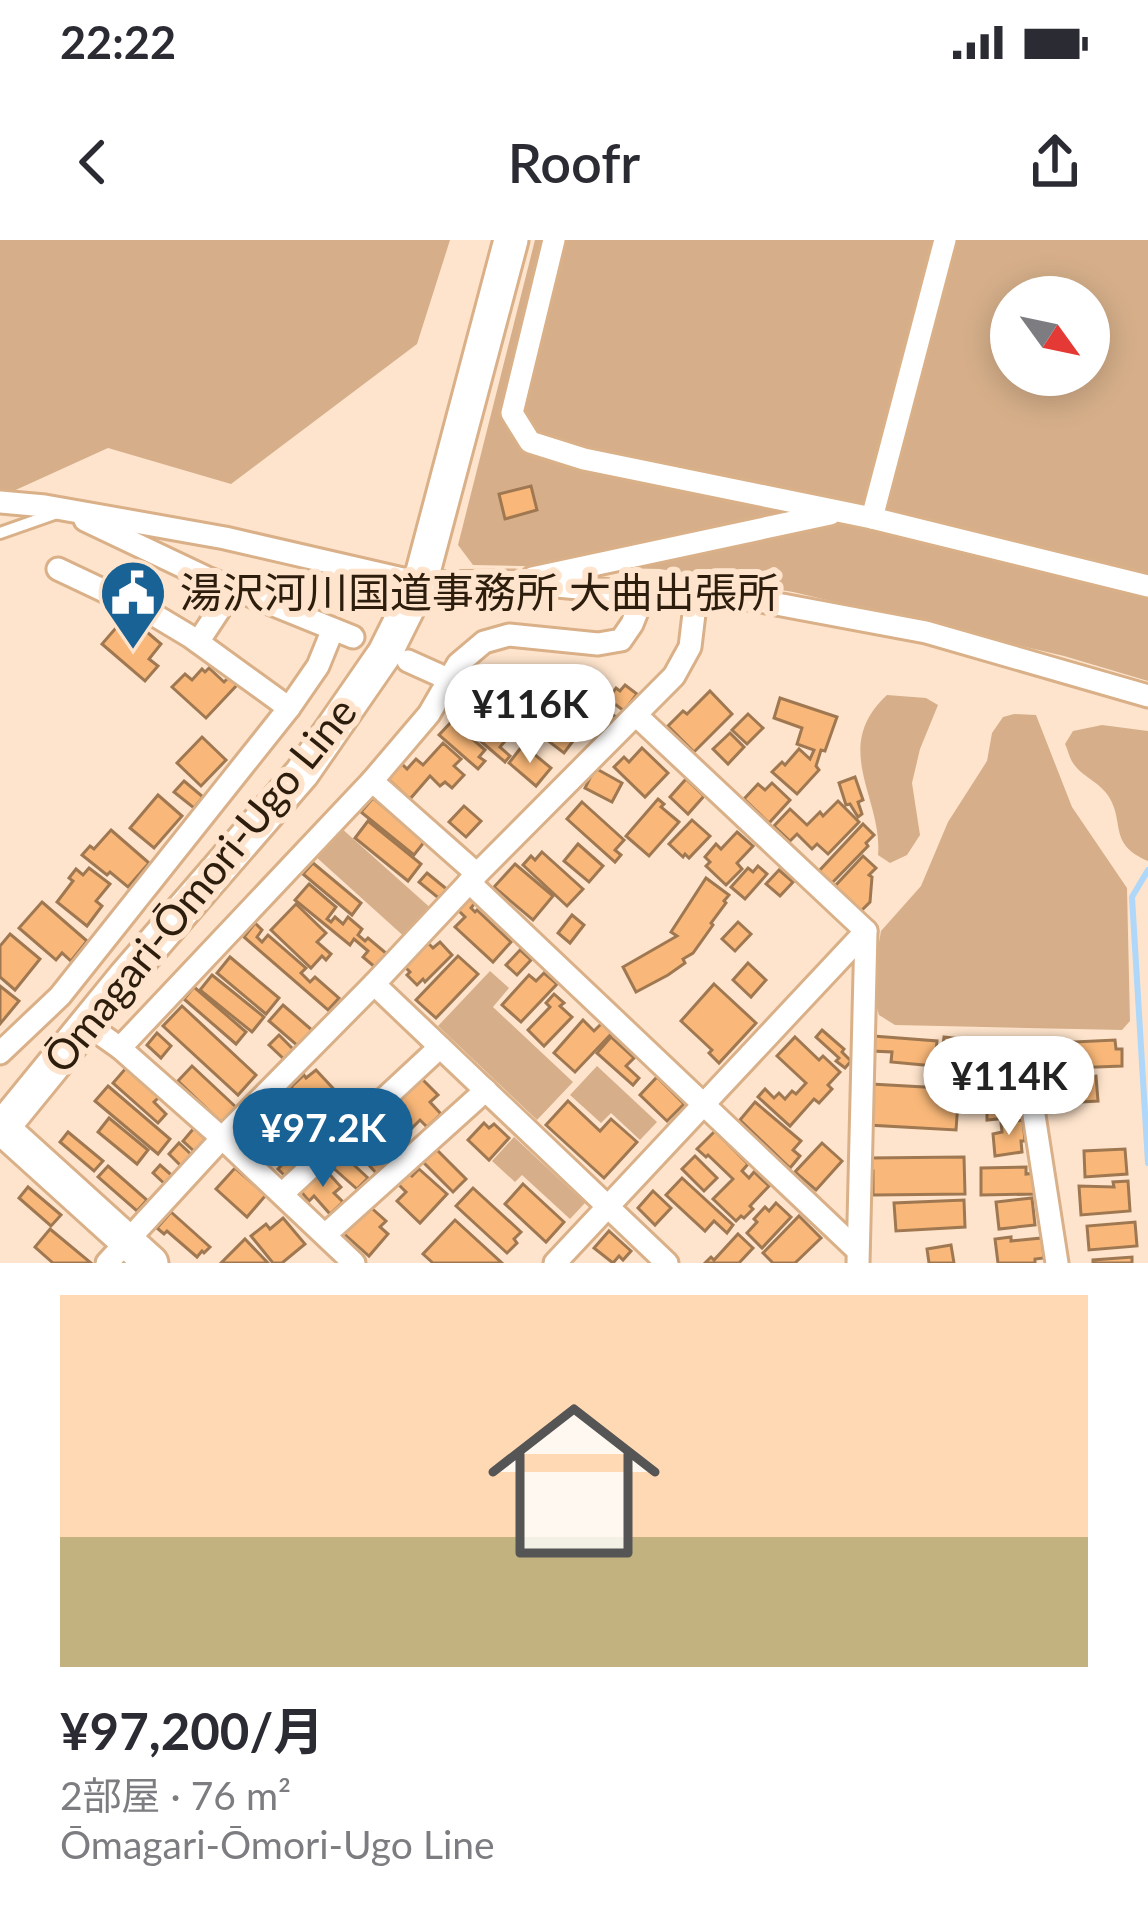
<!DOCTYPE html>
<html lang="ja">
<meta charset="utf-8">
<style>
body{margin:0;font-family:Lato,"Noto Sans JP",sans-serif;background:#f2f2f3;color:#2b2b33;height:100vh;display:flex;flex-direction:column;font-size:45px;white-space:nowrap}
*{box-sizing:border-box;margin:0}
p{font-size:39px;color:#7c7c81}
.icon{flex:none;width:66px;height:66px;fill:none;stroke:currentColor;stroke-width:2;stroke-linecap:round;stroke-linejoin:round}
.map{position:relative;height:1023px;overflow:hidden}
.drawer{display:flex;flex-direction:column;background:#fff;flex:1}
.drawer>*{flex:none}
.needle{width:78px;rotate:123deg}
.tools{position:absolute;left:990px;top:36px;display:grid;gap:24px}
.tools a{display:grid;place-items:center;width:120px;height:120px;border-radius:50%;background:#fff;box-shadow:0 6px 30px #0003;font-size:60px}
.price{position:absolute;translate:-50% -102px;padding:0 27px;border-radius:42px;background:#fff;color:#222;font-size:39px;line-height:78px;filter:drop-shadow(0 3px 6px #0008)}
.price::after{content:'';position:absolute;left:50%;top:72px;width:36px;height:27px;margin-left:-18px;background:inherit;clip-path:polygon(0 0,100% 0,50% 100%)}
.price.selected{background:#196295;color:#fff}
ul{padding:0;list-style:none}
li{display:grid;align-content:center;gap:24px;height:636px;padding:0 60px}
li+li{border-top:3px solid #e1e1e2}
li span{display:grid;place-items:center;height:372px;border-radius:0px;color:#555}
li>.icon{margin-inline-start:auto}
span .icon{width:216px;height:216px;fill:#fffc;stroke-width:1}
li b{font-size:51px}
.status{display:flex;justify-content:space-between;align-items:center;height:84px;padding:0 60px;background:#fff;direction:ltr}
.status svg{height:33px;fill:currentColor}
header{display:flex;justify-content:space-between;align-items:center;height:156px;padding:0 60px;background:#fff;font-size:54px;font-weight:600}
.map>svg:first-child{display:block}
</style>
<div class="status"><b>22:22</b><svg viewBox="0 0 49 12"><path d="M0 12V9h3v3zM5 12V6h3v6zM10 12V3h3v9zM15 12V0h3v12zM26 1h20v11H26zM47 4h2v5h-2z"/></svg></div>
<header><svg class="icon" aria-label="back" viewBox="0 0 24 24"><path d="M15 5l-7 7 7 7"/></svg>Roofr<svg class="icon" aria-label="share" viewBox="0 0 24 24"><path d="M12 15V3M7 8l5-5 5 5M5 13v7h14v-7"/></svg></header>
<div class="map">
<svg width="1148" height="1023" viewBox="0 0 1148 1023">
<rect width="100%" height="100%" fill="#fee4cc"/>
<g fill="#d6af8a" fill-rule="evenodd">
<path d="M0,0H450L417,104L231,244L108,208L9,253L0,252Z"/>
<path d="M535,0H1148V441L1064,416L793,352L660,329L473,325L458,305ZM1011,57H1089V135H1011Z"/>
<path d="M887,455L926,458L938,465L920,509L912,543L920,595L907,615L890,623L878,615C883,558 830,508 887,455Z"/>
<path d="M1014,474L1036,475L1072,567L1127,648L1130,781L1122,790L895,785L879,775L871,748L881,691L921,646L948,582L987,521L992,493L1003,477Z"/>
<path d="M1102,485L1148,491V621C1108,604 1125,583 1109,557C1100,542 1081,536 1073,523C1069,517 1068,510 1065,504L1073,491Z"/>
<path d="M340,587L434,671L408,700L315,616Z"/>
<path d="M490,731L509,748L493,767L573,842L537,880L438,786Z"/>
<path d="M597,826L657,882L640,900L611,873L601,883L570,855Z"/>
<path d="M514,897L585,963L570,979L522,935L515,942L492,921Z"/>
</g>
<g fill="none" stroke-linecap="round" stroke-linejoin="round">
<path stroke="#aed7fa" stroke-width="6" d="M1148,630L1132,657L1148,923"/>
</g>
<g fill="#f9b879" stroke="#9f7852" stroke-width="3">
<path d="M531,246L537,270L505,279L499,254Z"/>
<path d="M127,375L161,404L149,419L158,426L145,441L102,404Z"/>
<path d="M209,428L224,442L229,437L237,445L206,478L172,447L185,434L192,440L202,429L205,432Z"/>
<path d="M566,441L616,477L604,492L594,485L584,498L545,468Z"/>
<path d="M625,445L637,454L624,471L608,459L616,448L620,451Z"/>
<path d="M710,451L732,474L694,512L668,486L683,471L687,474Z"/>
<path d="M780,458L837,477L825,511L821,510L816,526L819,530L797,554L772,532L782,522L785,525L799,509L810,519L814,510L797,504L802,488L774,478Z"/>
<path d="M462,462L506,500L500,507L510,516L505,522L450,475Z"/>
<path d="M527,467L573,501L564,513L518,478Z"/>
<path d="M748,474L763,488L747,504L732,490Z"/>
<path d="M452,481L485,510L479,517L485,521L478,529L439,495Z"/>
<path d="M730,493L744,507L728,524L713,509Z"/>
<path d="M202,497L226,520L201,546L177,523Z"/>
<path d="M443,503L461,519L454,526L464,535L452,548L445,542L440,546L430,536L410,559L388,539L402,524L407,529L416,519L423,525Z"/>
<path d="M523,505L551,528L536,546L509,523Z"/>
<path d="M642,508L668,533L645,557L614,527L624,517L629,522Z"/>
<path d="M595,528L622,543L612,562L585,548Z"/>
<path d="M855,537L863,560L858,562L862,574L858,577L850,564L846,565L839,543Z"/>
<path d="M686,539L704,556L688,574L670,557Z"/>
<path d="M184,541L203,557L194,568L174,552Z"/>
<path d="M772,543L790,560L769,583L744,559L758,544L765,550Z"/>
<path d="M158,555L182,576L154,608L130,588Z"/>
<path d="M373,558L425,601L414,615L361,572Z"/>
<path d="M658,559L664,564L661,567L679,582L649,616L626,596Z"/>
<path d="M838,561L859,582L828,614L817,604L812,609L797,594L790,601L774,586L790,569L807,585L820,572L823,576Z"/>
<path d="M582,562L624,600L615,610L621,615L615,622L567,579Z"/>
<path d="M464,566L481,581L466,597L449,582Z"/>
<path d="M692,580L710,596L689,618L685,614L683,617L669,604Z"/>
<path d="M368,581L421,624L408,641L355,598Z"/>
<path d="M863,584L874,595L866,603L868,606L832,643L819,631Z"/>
<path d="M111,590L149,623L128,647L110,632L107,635L82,615L90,606L94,609Z"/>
<path d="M737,592L753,606L737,623L742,629L726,645L706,626L710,622L705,617L716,604L721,609Z"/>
<path d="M578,604L603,626L589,642L564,621Z"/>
<path d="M542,612L583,649L567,666L523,625L531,616L535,620Z"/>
<path d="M863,616L876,628L869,635L872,637L870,662L861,671L835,646Z"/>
<path d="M313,623L361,663L352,675L303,634Z"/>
<path d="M515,624L553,656L533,680L494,647Z"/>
<path d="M758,626L767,634L745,659L731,647L748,628L753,632Z"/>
<path d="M89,628L110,644L96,661L102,666L87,686L57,662L73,641L69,638L76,629L83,635Z"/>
<path d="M779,630L793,642L780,656L766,644Z"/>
<path d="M427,633L449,651L441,660L419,642Z"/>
<path d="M706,638L729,655L724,661L726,663L711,683L713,685L693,713L683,719L685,723L668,735L636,752L623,727L677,696L671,692Z"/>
<path d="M309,644L336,667L327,679L331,682L335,677L343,684L348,677L362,689L358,695L365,701L368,698L387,714L376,728L363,717L368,711L354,699L350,705L295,660Z"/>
<path d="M469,658L475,663L471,668L475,672L477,670L511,702L493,722L455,687L465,677L458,670Z"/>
<path d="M42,662L87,701L71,721L62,713L56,720L19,688Z"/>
<path d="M296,664L326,693L317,702L331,714L326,720L322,716L311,728L271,690Z"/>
<path d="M572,675L584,685L570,703L558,693Z"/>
<path d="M738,682L751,694L735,711L722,699Z"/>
<path d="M255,683L262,690L257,697L262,702L268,695L306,728L301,733L310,742L315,737L339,758L328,770L244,697Z"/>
<path d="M10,694L40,719L15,750L0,737V706Z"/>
<path d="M440,702L452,715L425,742L423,739L417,745L407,735L410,732L404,726L428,703L433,708Z"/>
<path d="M520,710L531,720L517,735L506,725Z"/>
<path d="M458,716L478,734L436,778L416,760Z"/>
<path d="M230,717L279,758L266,774L217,733Z"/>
<path d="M748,723L766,740L751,757L733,740Z"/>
<path d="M544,733L557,744L521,782L502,765L529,735L536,741Z"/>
<path d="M212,735L264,777L252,792L200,750Z"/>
<path d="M714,744L756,783L719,823L709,813L712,810L681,781Z"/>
<path d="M0,746L19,761L0,784Z"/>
<path d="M194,747L246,792L236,804L184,759Z"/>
<path d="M554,754L564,763L560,766L572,777L544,806L528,790L550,767L546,763Z"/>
<path d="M283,765L313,791L299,807L269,781Z"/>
<path d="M182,766L256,835L238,855L163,786Z"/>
<path d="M583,780L594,791L602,783L612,793L575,832L554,813Z"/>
<path d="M822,790L844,809L842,812L851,821L845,828L836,821L839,818L816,797Z"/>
<path d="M157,793L171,806L161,818L147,805Z"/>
<path d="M279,795L294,810L285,820L269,805Z"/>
<path d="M873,796L937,801L935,826L891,822L892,812L872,811Z"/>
<path d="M611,797L634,818L626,826L639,838L633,845L597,813Z"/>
<path d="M795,797L819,820L823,816L840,832L828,845L832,849L819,863L814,859L790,886L758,857L765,849L774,858L779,853L785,859L792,851L796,854L806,843L777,816Z"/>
<path d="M944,797L981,801L978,826L941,822Z"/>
<path d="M1115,800L1116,809H1122V826L1071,828V821L1055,822L1054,803Z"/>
<path d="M985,805L999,806L998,815H1015L1014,837L983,835Z"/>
<path d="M192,826L238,869L224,885L178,841Z"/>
<path d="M126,828L159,857L154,862L166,874L158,883L113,843Z"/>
<path d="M316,830L357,874L334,894L291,847L304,835L306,838Z"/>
<path d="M1096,836L1098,861L1063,863L1061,838Z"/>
<path d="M420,837L438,855L430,862L441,874L427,887L420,880L410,890L388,867Z"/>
<path d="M657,837L684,864L667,881L640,855Z"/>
<path d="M1015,840L1018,877L987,880V871L975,872L973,853L995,851L994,842Z"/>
<path d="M871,844L959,849L956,890L868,885Z"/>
<path d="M108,846L170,899L158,914L95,861Z"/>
<path d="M286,854L324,891L311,904L276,871L280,868L276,864Z"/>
<path d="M568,861L600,891L611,879L637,902L604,938L546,885Z"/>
<path d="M755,862L801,901L793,910L800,916L790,928L740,880Z"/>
<path d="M383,872L412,904L379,936L354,909L364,899L370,905L380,895L370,884Z"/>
<path d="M268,873L299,903L276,923L254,905L257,903L250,896Z"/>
<path d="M109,878L148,910L137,924L98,892Z"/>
<path d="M1023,880L1025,901H1021L1022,912L995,916L993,894L1002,892L1001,883Z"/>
<path d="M484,883L489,888L494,884L509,898L489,920L468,900Z"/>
<path d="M194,888L208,901L196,913L183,901Z"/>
<path d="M715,891L748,924L742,931L749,938L754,932L769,946L750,966L753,969L744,978L741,976L736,981L713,959L733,939L708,915L706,917L697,909Z"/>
<path d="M68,892L103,921L94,931L60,902Z"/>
<path d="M179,903L195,918L184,929L169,914Z"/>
<path d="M822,903L842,921L816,950L795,932Z"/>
<path d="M434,907L466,939L453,952L421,920Z"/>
<path d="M1125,909L1127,934L1085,937L1084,911Z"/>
<path d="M342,914L368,938L357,949L331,926Z"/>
<path d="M291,915L299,922L285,936L278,929Z"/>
<path d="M695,916L717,938L704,951L682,929Z"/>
<path d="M964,917L965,954L873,955V931H869V918Z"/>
<path d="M160,925L176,939L168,947L153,933Z"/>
<path d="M108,926L147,960L137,971L98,937Z"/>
<path d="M323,927L341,947L334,953L343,962L330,974L314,956L309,961L299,949Z"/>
<path d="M1026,927V934L1037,933V954L981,955V928Z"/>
<path d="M235,928L266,955L247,977L216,949Z"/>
<path d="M419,929L447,954L420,983L397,961L406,952L398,944L408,933L412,936Z"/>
<path d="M682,938L733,985L727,993L714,981L705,991L666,955Z"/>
<path d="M1128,941L1130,971L1081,975L1079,946L1114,947L1113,942Z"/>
<path d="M523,944L564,982L546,1002L505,964Z"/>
<path d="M28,947L61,975L51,986L19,958Z"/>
<path d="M473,948L521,992L514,999L517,1003L507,1013L456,966Z"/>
<path d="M653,951L671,968L655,985L638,968Z"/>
<path d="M1032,958L1035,985L999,989L996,962Z"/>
<path d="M964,960L965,987L896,991L894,963Z"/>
<path d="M776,963L791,977L762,1008L747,993L757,982L754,979L765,967L769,971Z"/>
<path d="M367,964L386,981L380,987L388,994L369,1016L342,992Z"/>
<path d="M171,972L210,1007L204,1013L202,1011L197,1017L167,991L164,994L157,988Z"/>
<path d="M799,976L821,998L795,1023H773L763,1013Z"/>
<path d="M283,978L305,1004L282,1023H273L251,996L266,984L270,989Z"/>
<path d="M455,980L502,1023H433L423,1014Z"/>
<path d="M1135,982L1137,1006L1089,1010L1087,986Z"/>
<path d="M50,989L91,1023H53L35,1007Z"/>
<path d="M609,991L631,1011L623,1020L619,1016L613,1023L594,1008Z"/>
<path d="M738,994L753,1008L739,1023H705L711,1017L714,1020Z"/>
<path d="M1011,997V1001L1042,998L1044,1018L1035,1019V1023H998L995,999Z"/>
<path d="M245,999L268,1023H221Z"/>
<path d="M951,1005L954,1023H929L927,1009Z"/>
<path d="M1132,1017V1023H1093V1020Z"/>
</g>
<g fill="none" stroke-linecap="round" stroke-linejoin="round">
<g stroke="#d9b088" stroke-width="16">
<path id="lane" d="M0,293L57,273"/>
</g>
<g stroke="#d9b088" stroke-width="27">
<g id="street">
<path d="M554,0L512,173L530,202L584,219L872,278L1148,346"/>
<path d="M0,262L45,266L225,298L420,343L513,342L644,354L750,359L926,392L1148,456"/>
<path d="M872,278L945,0"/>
<path d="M85,280L207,338L353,397"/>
<path d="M58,329L151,373L191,397L289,468"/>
<path d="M532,338L830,274"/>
<path d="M198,402L233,349"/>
<path d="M408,421L448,439"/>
<path d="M636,475L866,691L858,1023"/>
<path d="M372,541L477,634"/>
<path d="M469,642L856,1009"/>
<path d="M374,744L667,1023"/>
<path d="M86,784L120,808L372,541L429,474L458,424L484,402L509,395L598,404L621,400L632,384L644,354"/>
<path d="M120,808L222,898L354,1023"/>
<path d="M0,813L60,756L289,468L318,426L333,389"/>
<path d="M1027,830L1057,1023"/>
<path d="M282,954L440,807"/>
<path d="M325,995L486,850"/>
<path d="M107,1023L222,898L374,744L477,634L674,436L690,407L696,357"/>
<path d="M555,1023L866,691"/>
</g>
</g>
<g stroke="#d9b088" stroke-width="39">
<path id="primary" d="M151,1023L2,888L126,736L302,533L385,413L420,343L511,0"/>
</g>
<use href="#lane" stroke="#fff" stroke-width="10"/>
<use href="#street" stroke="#fff" stroke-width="21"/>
<use href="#primary" stroke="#fff" stroke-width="33"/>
</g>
<defs>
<g id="civic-pin" transform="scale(3.45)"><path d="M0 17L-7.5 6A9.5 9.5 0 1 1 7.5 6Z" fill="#196295" stroke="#fee4cc"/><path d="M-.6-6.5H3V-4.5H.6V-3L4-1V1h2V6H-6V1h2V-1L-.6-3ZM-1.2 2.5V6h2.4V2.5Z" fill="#fff"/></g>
</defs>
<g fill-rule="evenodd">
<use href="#civic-pin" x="133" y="353"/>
</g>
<g text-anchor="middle" stroke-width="12" stroke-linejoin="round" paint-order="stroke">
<g font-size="42" fill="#2c1d0d" stroke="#fee4cc" text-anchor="start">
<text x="180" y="368">湯沢河川国道事務所 大曲出張所</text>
</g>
<g font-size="42" fill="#2c1d0d" stroke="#fee4cc">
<text transform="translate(200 645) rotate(-51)" y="15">Ōmagari-Ōmori-Ugo Line</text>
</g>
</g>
</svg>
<div class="tools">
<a><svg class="needle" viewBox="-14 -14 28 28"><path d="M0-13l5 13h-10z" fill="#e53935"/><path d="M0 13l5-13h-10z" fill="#7c7c81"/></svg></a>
</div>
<b class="price" style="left:530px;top:526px">¥116K</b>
<b class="price" style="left:1009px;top:898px">¥114K</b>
<b class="price selected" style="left:323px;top:950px">¥97.2K</b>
</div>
<section class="drawer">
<ul>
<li><span style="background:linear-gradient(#ffd9b3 65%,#c2b280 0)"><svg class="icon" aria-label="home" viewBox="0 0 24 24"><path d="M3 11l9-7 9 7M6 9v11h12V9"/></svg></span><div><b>¥97,200/月</b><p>2部屋 · 76 m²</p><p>Ōmagari-Ōmori-Ugo Line</p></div></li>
</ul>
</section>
